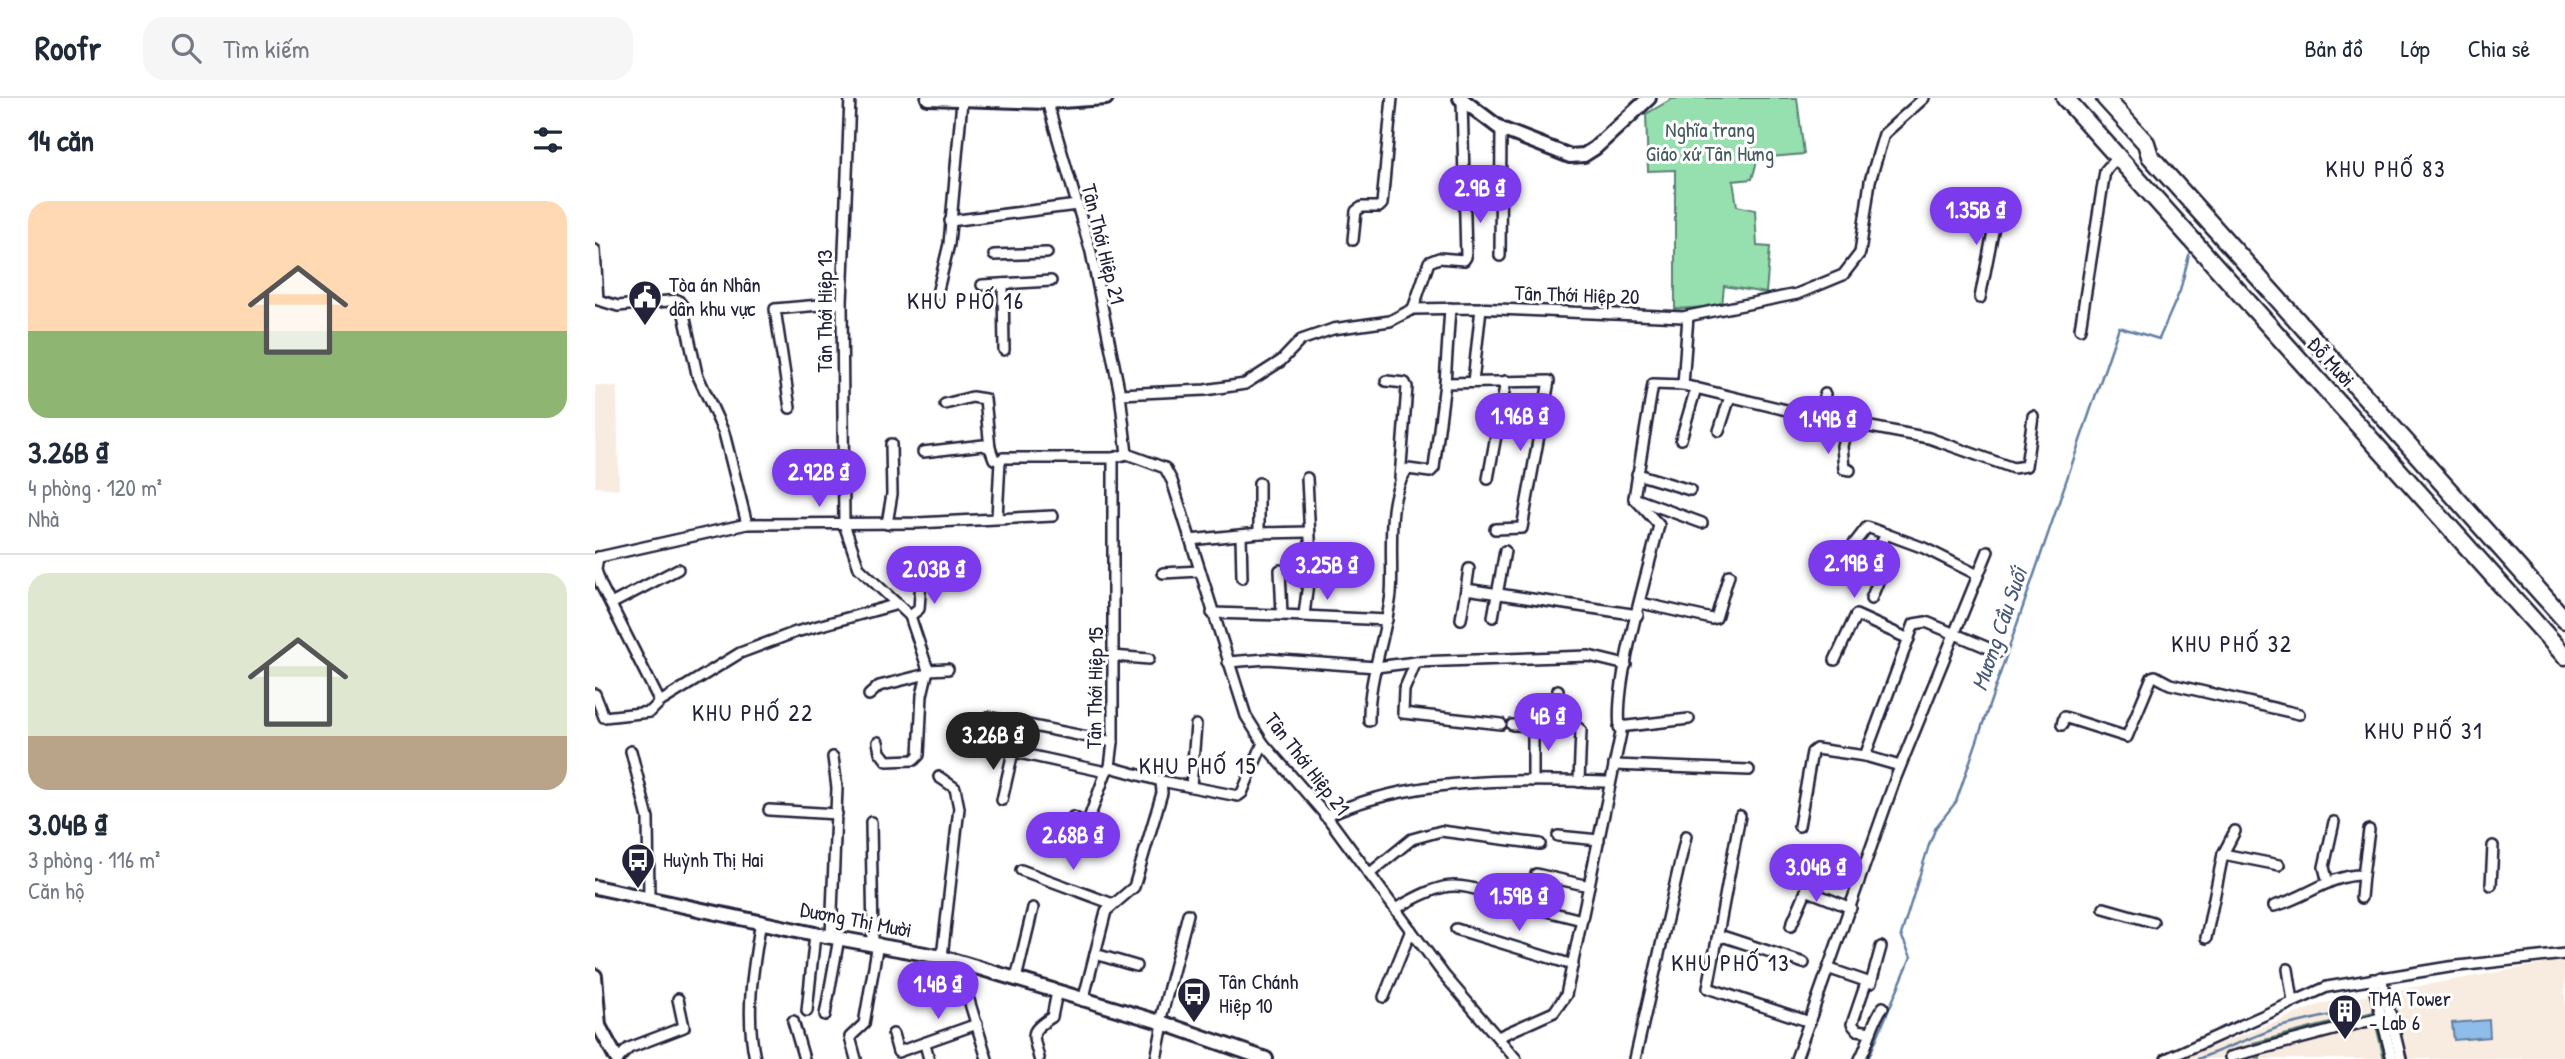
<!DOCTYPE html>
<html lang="vi">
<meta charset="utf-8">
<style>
body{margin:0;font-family:"Patrick Hand",sans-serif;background:#f6f6f7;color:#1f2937;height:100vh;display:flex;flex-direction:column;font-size:26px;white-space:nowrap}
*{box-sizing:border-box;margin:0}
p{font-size:23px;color:#747a83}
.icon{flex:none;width:38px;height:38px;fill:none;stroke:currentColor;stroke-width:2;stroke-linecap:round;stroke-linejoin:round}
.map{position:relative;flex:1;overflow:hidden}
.details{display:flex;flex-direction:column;background:#fff;width:595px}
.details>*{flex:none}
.price{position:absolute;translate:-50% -60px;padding:0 16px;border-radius:24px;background:#7c3aed;color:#fff;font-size:23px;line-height:46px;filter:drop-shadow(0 2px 4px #0008)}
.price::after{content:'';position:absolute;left:50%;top:42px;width:21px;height:16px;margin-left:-10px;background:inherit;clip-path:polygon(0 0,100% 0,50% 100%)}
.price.on{background:#222;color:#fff}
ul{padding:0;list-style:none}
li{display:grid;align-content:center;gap:14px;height:371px;padding:0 28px}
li+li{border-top:2px solid #e0e1e3}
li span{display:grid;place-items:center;height:217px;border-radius:21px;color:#555}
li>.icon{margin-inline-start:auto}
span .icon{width:126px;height:126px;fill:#fffc;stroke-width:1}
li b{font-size:30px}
h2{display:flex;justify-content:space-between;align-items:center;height:84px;padding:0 28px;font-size:30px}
header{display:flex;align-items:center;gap:42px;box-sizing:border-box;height:98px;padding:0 35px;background:#fff;border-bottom:2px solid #e0e1e3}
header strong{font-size:33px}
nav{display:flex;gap:38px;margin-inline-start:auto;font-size:24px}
.search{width:490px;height:63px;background:#f6f6f7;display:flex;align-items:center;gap:18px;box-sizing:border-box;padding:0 24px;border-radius:21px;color:#747a83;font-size:26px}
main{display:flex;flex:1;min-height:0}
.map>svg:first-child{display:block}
</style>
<header>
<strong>Roofr</strong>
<div class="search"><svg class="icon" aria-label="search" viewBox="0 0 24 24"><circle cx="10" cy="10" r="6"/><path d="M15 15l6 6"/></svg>Tìm kiếm</div>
<nav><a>Bản đồ</a><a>Lớp</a><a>Chia sẻ</a></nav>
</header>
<main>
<section class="details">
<h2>14 căn<svg class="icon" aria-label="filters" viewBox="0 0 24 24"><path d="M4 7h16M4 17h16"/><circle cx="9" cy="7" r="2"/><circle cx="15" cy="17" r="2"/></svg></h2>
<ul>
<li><span style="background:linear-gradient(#ffd9b3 60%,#8fb573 0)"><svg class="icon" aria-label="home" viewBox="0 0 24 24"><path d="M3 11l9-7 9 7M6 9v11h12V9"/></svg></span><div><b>3.26B ₫</b><p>4 phòng · 120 m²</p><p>Nhà</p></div></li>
<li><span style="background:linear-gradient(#dfe7d0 75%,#b9a48a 0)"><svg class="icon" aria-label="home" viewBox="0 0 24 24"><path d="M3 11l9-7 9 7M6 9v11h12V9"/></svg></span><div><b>3.04B ₫</b><p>3 phòng · 116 m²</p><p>Căn hộ</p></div></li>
</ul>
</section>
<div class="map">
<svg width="1970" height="961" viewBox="0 0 1970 961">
<rect width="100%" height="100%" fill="#fff"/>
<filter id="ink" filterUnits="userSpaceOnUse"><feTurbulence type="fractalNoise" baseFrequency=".0143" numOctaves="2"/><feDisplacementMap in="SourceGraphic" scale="14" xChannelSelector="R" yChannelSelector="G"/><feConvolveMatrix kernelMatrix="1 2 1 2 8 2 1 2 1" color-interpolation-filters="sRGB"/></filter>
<g filter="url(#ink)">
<g fill="#f8ece0">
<path d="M0,287L22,289L24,391L0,389Z"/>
<path d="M1970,862V961H1585L1729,905Z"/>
</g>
<g fill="#96dfae" stroke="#5c8074" stroke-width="2">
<path d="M1089,0H1202L1209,56L1163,60L1157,81L1138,83L1142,108L1160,112L1162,148L1175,149L1171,195L1129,188L1127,208L1080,211V72L1053,73L1051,16L1077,1Z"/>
<path d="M1782,913L1794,961H1789L1779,919L1662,948L1665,961H1662L1658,945Z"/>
</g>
<path fill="#8fbde9" stroke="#637fa3" stroke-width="2" d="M1894,922L1895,939L1859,942L1857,925Z"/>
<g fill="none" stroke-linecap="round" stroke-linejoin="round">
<g stroke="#637fa3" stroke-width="2.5">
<path d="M1273,961L1316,859L1306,837L1334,747L1341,729L1361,704L1524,229L1564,241L1585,193L1594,157"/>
<path d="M1603,961L1684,929L1736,917"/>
</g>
<g stroke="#22223b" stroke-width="14">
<g id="street">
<path d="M255,0L247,205L249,426L264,470L315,518L333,572L353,571"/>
<path d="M451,0L496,154L525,296L532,356L570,370L577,383L651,618L668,645L733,720L849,877L921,961"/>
<path d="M355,123L482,107"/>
<path d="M758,142L761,113L767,109H784L787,106L797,0"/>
<path d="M0,152L3,202L23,208L83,202L87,207L102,276L129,335L152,426"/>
<path d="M399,157L452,155"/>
<path d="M905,158L906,31"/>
<path d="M408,186L409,252"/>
<path d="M387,187L456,183"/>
<path d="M342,196L354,146L367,3"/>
<path d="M1385,200L1404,103"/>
<path d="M818,211L834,164L844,160L869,162L871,159L867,2"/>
<path d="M1093,218L1088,287L1212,317L1334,340L1418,370L1431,368L1438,318"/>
<path d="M1485,231L1510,73L1523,58"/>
<path d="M791,283L810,285L812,289L805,380"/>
<path d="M878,284L886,210"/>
<path d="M850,285L855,210"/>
<path d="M525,296L610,292L650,286L686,263L706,242L738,231L795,223L818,211L879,210L1088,219L1202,196L1248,177L1265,155L1275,83L1289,36L1329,0"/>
<path d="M350,306L377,299L390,301L395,350L399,361L405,363"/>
<path d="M195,310L180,211L247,205"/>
<path d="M1222,319L1230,296"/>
<path d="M1253,325L1247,348L1249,371L1255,372"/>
<path d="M1124,333L1135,299"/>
<path d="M1086,341L1101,290"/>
<path d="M328,354L388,347L395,350"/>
<path d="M1042,376L1095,392"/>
<path d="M893,381L911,283"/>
<path d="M664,385V435"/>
<path d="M1039,400L1107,425"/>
<path d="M402,420L405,363L408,360H518"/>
<path d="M292,426L297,396L296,346"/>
<path d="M646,437L647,480"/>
<path d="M595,442L664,435L714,434"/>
<path d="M3,459L1,472L6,487L65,604"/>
<path d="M0,460L152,426L322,425L458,418"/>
<path d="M1241,469L1272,429L1329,450L1383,477"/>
<path d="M685,472L687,517L792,522"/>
<path d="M568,475L605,473"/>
<path d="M871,491L874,471"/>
<path d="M1276,501L1289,469L1282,454L1291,436"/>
<path d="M1046,505L1117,521L1121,520L1134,477"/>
<path d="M16,506L83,471"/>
<path d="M617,515L687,517"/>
<path d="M709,517L716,461L712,380"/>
<path d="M315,518L324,511L326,482"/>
<path d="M898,519L910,453"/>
<path d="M866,521L871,491L1043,517"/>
<path d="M518,558L554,561"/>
<path d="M1240,562L1261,517L1314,541"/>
<path d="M633,564L672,561L781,569L821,564"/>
<path d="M0,596L9,619L55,614L65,604L145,555L201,534L303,506"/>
<path d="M274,597L284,588L332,576"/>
<path d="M393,619L518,644"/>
<path d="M774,623C773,580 791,539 796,496C799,461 789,399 813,371L835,374L839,370L850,285L954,283L927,430L900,431"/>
<path d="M906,626L808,615L809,592L821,564L994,558L1031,567"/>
<path d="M917,627L982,629L986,632L984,684"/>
<path d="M1467,627L1469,619L1532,639L1557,579L1560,578L1575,586L1704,616"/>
<path d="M938,628V683"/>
<path d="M961,628L963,592"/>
<path d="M1024,629L1094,621"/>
<path d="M283,644L285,654L292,663L319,662L324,657L327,597L333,572"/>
<path d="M392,648L511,674L515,669"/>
<path d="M36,653L53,720L54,800"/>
<path d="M1270,658L1305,668"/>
<path d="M1019,667L1154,672"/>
<path d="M344,679L360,690L364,710L347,859"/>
<path d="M566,683L643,698L647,695L668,645"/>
<path d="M596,688L601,627"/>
<path d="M407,702L418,654"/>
<path d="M174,712L242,716"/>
<path d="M730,718C820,678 919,682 1015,684"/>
<path d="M1145,718L1113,890L1215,924"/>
<path d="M478,719L492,726L511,674"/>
<path d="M276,724L278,844"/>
<path d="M1204,728L1217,654L1221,651L1270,658L1319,526L1331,524L1403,554"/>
<path d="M963,738L1004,742"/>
<path d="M1628,756L1684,767"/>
<path d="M426,772L518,806"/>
<path d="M774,776L817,741L846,733L945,746"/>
<path d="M941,776L994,788"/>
<path d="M1733,785L1729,769L1739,724"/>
<path d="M1896,787L1898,748"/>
<path d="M1211,792L1256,810"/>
<path d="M1766,800L1768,777"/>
<path d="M1679,808C1709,801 1736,776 1768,777L1774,732"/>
<path d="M935,809L987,822"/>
<path d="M802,810C858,778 860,786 920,802"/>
<path d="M1509,810L1558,824"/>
<path d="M1196,828L1220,772"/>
<path d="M861,831L978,867"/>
<path d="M236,838L242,690L238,659"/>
<path d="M1611,840L1628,756L1640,733"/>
<path d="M1122,841L1130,839L1209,865"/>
<path d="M500,856L541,868"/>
<path d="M362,863L392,961"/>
<path d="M1235,871L1276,885L1286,849"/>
<path d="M1693,871L1698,903"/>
<path d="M1786,879L1806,961"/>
<path d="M421,881L438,810"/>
<path d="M1777,881L1797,961"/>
<path d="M1271,885L1257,926L1262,932L1276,934"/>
<path d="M789,899L816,832"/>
<path d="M488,903L511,813L539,789L567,695L566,683L515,669L518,644V360L532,356"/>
<path d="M212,913L220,836"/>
<path d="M230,917L244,840"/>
<path d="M198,923L209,961"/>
<path d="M565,924L593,816"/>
<path d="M298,936L303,954L382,926"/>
<path d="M903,939L959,914L971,897L1026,635C1016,592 1053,474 1064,427L1039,400L1058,286L1088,287"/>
<path d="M330,946L334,961"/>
<path d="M1635,959L1796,917"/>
<path d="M444,960C438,935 433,934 457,919L462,894"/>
<path d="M23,961L34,950L89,929L83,901"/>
<path d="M160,961C150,914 158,870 166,823"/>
<path d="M261,961L255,939L269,926L283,845"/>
<path d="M561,961L568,926"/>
<path d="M1040,961L1091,738"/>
<path d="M1201,961L1301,679L1393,453"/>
<path d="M1265,961C1275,944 1276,924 1288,909"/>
<path d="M1571,961L1732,889L1854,869L1970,856"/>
</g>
</g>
<g stroke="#22223b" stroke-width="18">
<g id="secondary">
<path d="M333,0L451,4L511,0"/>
<path d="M865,0L906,31L975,58L989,57L1000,50L1054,0"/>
<path d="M0,789L220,836L347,859L565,924L671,961"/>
<path d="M0,878L4,928L22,961"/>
</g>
</g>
<g stroke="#22223b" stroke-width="21">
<g id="highway">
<path d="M1470,0L1970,558"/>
<path d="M1510,0L1551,45L1555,58L1970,522"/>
</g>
</g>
<use href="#street" stroke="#fff" stroke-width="9"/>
<use href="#secondary" stroke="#fff" stroke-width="12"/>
<use href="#highway" stroke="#fff" stroke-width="16"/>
</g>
</g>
<defs>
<g id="civic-pin" transform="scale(1.75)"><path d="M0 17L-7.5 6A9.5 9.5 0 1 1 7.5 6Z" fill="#22223b" stroke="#fff"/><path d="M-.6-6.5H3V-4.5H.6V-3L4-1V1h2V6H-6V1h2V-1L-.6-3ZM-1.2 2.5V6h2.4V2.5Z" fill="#fff"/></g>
<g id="bus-pin" transform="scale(1.75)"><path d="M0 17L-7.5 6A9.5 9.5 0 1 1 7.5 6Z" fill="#22223b" stroke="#fff"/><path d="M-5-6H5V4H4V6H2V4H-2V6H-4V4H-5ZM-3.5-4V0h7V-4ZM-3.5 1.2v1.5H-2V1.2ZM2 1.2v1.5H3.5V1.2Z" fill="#fff"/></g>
<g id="building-pin" transform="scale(1.75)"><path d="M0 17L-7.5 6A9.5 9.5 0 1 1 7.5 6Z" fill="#22223b" stroke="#fff"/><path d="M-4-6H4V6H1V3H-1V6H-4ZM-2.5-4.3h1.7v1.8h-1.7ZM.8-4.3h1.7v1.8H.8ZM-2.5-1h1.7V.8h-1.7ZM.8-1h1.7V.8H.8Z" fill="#fff"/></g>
</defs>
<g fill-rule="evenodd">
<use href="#civic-pin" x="50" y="199"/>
<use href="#bus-pin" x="43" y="762"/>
<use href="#bus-pin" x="599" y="896"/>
<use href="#building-pin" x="1750" y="913"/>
</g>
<g text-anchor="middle" stroke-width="6" stroke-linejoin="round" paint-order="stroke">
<g font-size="21" fill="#455b5e" stroke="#fff">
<text x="1115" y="39">Nghĩa trang<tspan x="1115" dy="24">Giáo xứ Tân Hưng</tspan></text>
</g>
<g font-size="21" fill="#22223b" stroke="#fff">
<text transform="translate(508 146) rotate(76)" y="7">Tân Thới Hiệp 21</text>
<text transform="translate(982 197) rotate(2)" y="7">Tân Thới Hiệp 20</text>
<text transform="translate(230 213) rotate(-90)" y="7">Tân Thới Hiệp 13</text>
<text transform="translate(1736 264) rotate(48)" y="7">Đỗ Mười</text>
<text transform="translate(500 590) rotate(-89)" y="7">Tân Thới Hiệp 15</text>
<text transform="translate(712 666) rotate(52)" y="7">Tân Thới Hiệp 21</text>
<text transform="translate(261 822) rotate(11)" y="7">Dương Thị Mười</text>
</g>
<g font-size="21" fill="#22223b" stroke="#fff" text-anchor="start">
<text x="74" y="194">Tòa án Nhân<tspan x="74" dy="24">dân khu vực</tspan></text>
<text x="68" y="769">Huỳnh Thị Hai</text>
<text x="624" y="891">Tân Chánh<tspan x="624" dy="24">Hiệp 10</tspan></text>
<text x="1774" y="908">TMA Tower<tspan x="1774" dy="24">- Lab 6</tspan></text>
</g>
<g font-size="23" letter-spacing="2" fill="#22223b" stroke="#fff">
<text x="1791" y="79">KHU PHỐ 83</text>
<text x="371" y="211">KHU PHỐ 16</text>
<text x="1637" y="554">KHU PHỐ 32</text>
<text x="158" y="623">KHU PHỐ 22</text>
<text x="1829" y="641">KHU PHỐ 31</text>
<text x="603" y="676">KHU PHỐ 15</text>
<text x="1136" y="873">KHU PHỐ 13</text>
</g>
<g font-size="23" font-style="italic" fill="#485878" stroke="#fff">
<text transform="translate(1404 531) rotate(-71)" y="8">Mương Cầu Suối</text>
</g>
</g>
</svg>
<b class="price" style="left:885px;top:127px">2.9B ₫</b>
<b class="price" style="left:1381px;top:149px">1.35B ₫</b>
<b class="price" style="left:925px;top:355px">1.96B ₫</b>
<b class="price" style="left:1233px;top:358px">1.49B ₫</b>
<b class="price" style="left:224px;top:411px">2.92B ₫</b>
<b class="price" style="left:1259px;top:502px">2.19B ₫</b>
<b class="price" style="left:732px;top:504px">3.25B ₫</b>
<b class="price" style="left:339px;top:508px">2.03B ₫</b>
<b class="price" style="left:953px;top:655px">4B ₫</b>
<b class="price on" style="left:398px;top:674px">3.26B ₫</b>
<b class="price" style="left:478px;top:774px">2.68B ₫</b>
<b class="price" style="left:1221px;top:806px">3.04B ₫</b>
<b class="price" style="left:924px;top:835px">1.59B ₫</b>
<b class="price" style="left:343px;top:923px">1.4B ₫</b>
</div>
</main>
